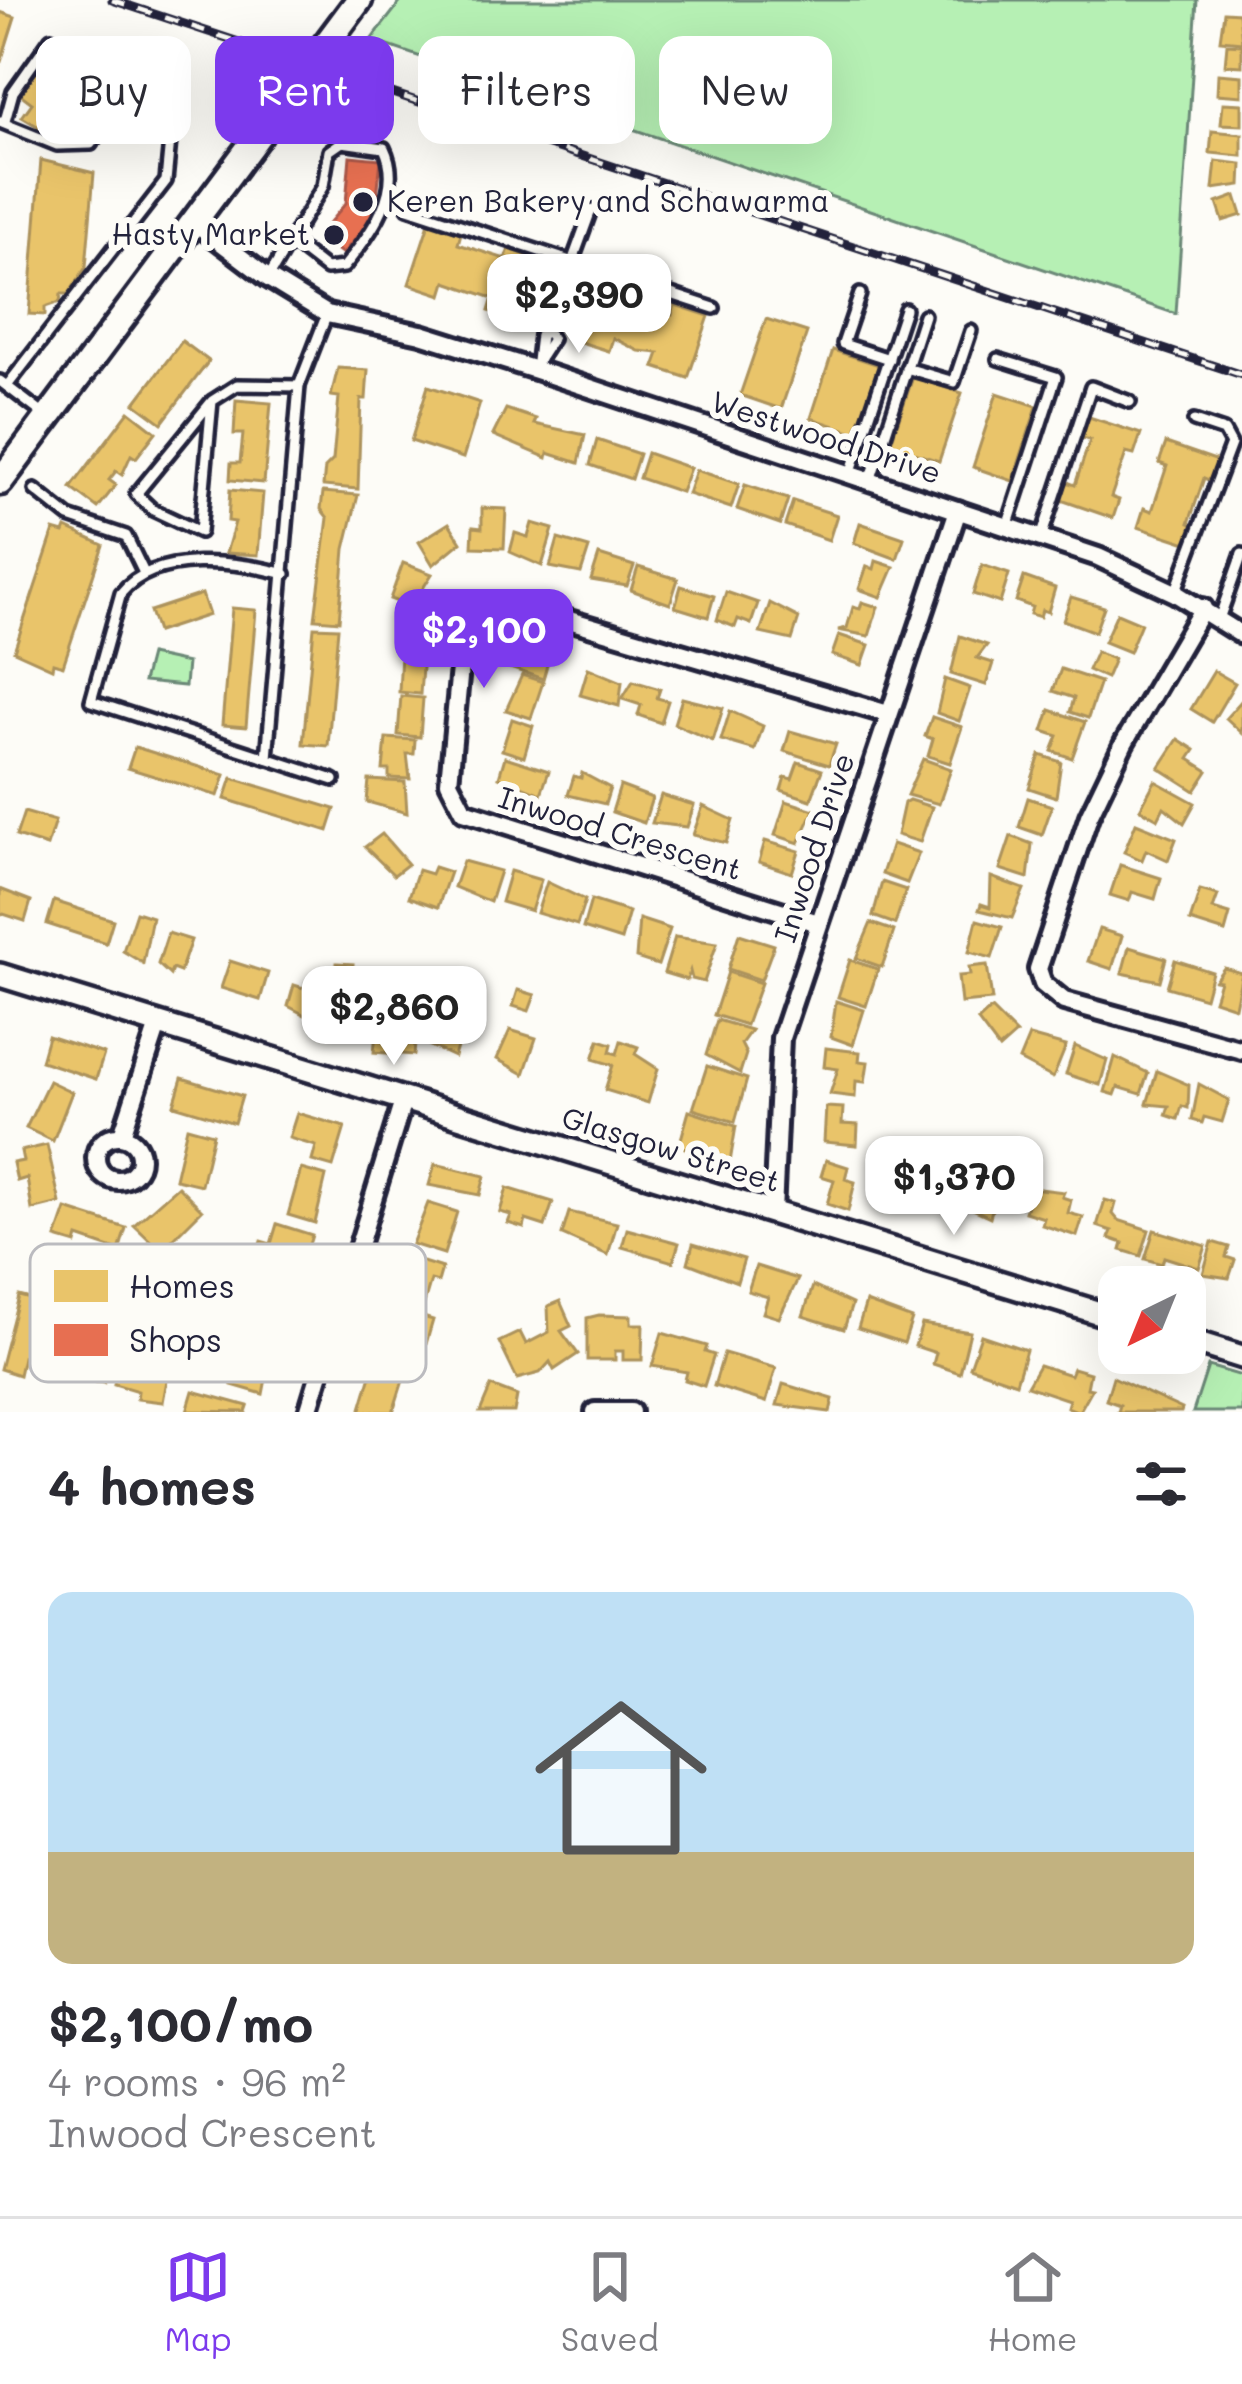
<!DOCTYPE html>
<meta charset="utf-8">
<style>
body{margin:0;font-family:Mali,sans-serif;background:#f7f7f7;color:#2b2b33;height:100vh;display:flex;flex-direction:column;font-size:45px;white-space:nowrap}
*{box-sizing:border-box;margin:0}
p{font-size:39px;color:#7c7c81}
.icon{flex:none;width:66px;height:66px;fill:none;stroke:currentColor;stroke-width:2;stroke-linecap:round;stroke-linejoin:round}
.map{position:relative;height:1412px;overflow:hidden}
.details{display:flex;flex-direction:column;background:#fff;flex:1}
.details>*{flex:none}
.top-card{position:absolute;left:36px;top:36px;width:1170px;height:108px;display:flex;gap:24px}
.needle{width:78px;rotate:223deg}
.fabs{position:absolute;left:1098px;top:1266px;display:grid;gap:24px}
.fabs a{display:grid;place-items:center;width:108px;height:108px;border-radius:24px;background:#fff;box-shadow:0 12px 48px #0002;font-size:60px}
.price{position:absolute;translate:-50% -102px;padding:0 27px;border-radius:24px;background:#fff;color:#222;font-size:39px;line-height:78px;filter:drop-shadow(0 3px 6px #0008)}
.price::after{content:'';position:absolute;left:50%;top:72px;width:36px;height:27px;margin-left:-18px;background:inherit;clip-path:polygon(0 0,100% 0,50% 100%)}
.price.active{background:#7c3aed;color:#fff}
ul{padding:0;list-style:none}
li{display:grid;align-content:center;gap:24px;height:636px;padding:0 48px}
li+li{border-top:3px solid #e1e1e2}
li span{display:grid;place-items:center;height:372px;border-radius:24px;color:#555}
li>.icon{margin-inline-start:auto}
span .icon{width:216px;height:216px;fill:#fffc;stroke-width:1}
li b{font-size:51px}
h2{display:flex;justify-content:space-between;align-items:center;height:144px;padding:0 48px;font-size:51px}
.pill{padding:0 42px;border-radius:24px;background:#fff;box-shadow:0 12px 48px #0002;font-size:42px;line-height:108px}
.pill.active{background:#7c3aed;color:#fff}
.tabs{display:flex;justify-content:space-around;align-items:center;height:168px;border-top:3px solid #e1e1e2;background:#fff;font-size:33px;color:#7c7c81}
.tabs a{display:grid;justify-items:center;gap:6px}
.tabs .active{color:#7c3aed}
.map>svg:first-child{display:block}
</style>
<div class="map">
<svg width="1242" height="1412" viewBox="0 0 1242 1412">
<rect width="100%" height="100%" fill="#fdfcf7"/>
<filter id="ink" filterUnits="userSpaceOnUse"><feTurbulence type="fractalNoise" baseFrequency=".00833" numOctaves="2"/><feDisplacementMap in="SourceGraphic" scale="24" xChannelSelector="R" yChannelSelector="G"/><feConvolveMatrix kernelMatrix="1 2 1 2 8 2 1 2 1" color-interpolation-filters="sRGB"/></filter>
<g filter="url(#ink)">
<g fill="#b6f0b4" stroke="#6c8978" stroke-width="3">
<path d="M402,0H1197L1176,314L371,40Z"/>
<path d="M150,655L187,663L185,686L143,682Z"/>
<path d="M1208,1366L1242,1376V1412H1193Z"/>
</g>
<g fill="#e9c46a" stroke="#ad935c" stroke-width="3">
<path d="M0,12L15,17L0,65Z"/>
<path d="M1224,12L1239,13L1242,42L1220,40Z"/>
<path d="M58,36L73,47L76,43L99,66L90,79L84,75L54,116L59,119L49,133L22,117L32,103L20,94Z"/>
<path d="M1227,44L1242,45V66L1225,65Z"/>
<path d="M1218,74L1242,76V96L1217,94Z"/>
<path d="M1223,103L1242,104V125L1221,124Z"/>
<path d="M1212,131L1242,134V156L1210,153Z"/>
<path d="M41,160L94,173L86,267L69,294H61L60,302L45,307V315L29,314Z"/>
<path d="M1216,161L1242,164L1241,185L1213,189Z"/>
<path d="M1236,196L1242,215L1223,221L1217,203Z"/>
<path d="M429,223L461,233L458,244L505,259L509,249L542,260L522,322L489,311L493,298L487,296L446,282L442,295L409,284Z"/>
<path d="M594,277L629,288L625,300L672,315L675,305L709,316L688,378L654,367L659,353L639,351L613,338L609,351L574,340Z"/>
<path d="M766,319L807,332L781,409L740,395Z"/>
<path d="M182,341L209,361L162,423L135,403Z"/>
<path d="M833,350L882,366L859,434L811,418Z"/>
<path d="M338,368L368,370L366,399H361L358,489L323,486L325,468L333,460L339,397L331,396Z"/>
<path d="M913,377L962,393L939,461L890,445Z"/>
<path d="M428,386L480,403L463,458L411,441Z"/>
<path d="M997,393L1037,406L1013,481L973,467Z"/>
<path d="M236,400L271,403L264,483L230,480L231,463H240L243,434H234Z"/>
<path d="M506,409L536,419L534,424L585,435L579,463L548,453L547,458L493,435Z"/>
<path d="M129,411L156,432L136,458L131,455L122,475L116,471L109,480L116,485L98,508L71,488Z"/>
<path d="M1089,417L1141,434L1134,455L1126,453L1111,497L1119,500L1113,518L1061,500L1067,482L1075,485L1090,440L1082,438Z"/>
<path d="M597,440L639,454L631,479L590,465Z"/>
<path d="M1166,443L1218,461L1211,481L1204,478L1189,523L1196,526L1190,544L1138,527L1144,508L1152,511L1167,466L1159,463Z"/>
<path d="M647,453L690,468L681,492L639,478Z"/>
<path d="M696,470L739,484L731,508L688,494Z"/>
<path d="M745,485L788,499L780,524L737,509Z"/>
<path d="M230,490L263,493L258,555L226,553L235,522L228,521Z"/>
<path d="M323,492L358,495L345,549L339,621L315,619L328,518L321,509Z"/>
<path d="M793,501L837,515L829,540L785,525Z"/>
<path d="M482,508L506,509L504,548L472,547L473,527L482,528Z"/>
<path d="M449,523L461,542L433,565L419,542Z"/>
<path d="M532,523L553,529L542,566L510,552L515,533L528,537Z"/>
<path d="M860,523L904,538L897,559L854,543Z"/>
<path d="M66,528L103,545L63,666L53,663L52,668L14,651L54,530L64,533Z"/>
<path d="M558,539L589,548L581,573L550,567Z"/>
<path d="M599,555L634,566L627,586L591,580Z"/>
<path d="M876,561L894,567L881,597L859,589L867,566L874,569Z"/>
<path d="M403,563L432,574L411,607L390,599Z"/>
<path d="M982,565L1009,574L1000,603L973,594Z"/>
<path d="M638,567L678,579L670,604L631,590Z"/>
<path d="M1024,577L1055,588L1048,612L1042,610L1040,617L1030,614L1032,607L1016,601Z"/>
<path d="M681,586L714,596L708,617L675,607Z"/>
<path d="M726,592L758,603L751,624L738,619L735,627L717,620Z"/>
<path d="M202,594L209,615L157,632L150,611Z"/>
<path d="M1071,597L1104,607L1095,632L1063,620Z"/>
<path d="M862,602L878,607L869,636L838,630L847,628L853,607L860,609Z"/>
<path d="M770,603L799,618L792,640L760,633Z"/>
<path d="M232,608L256,610L246,727L222,725Z"/>
<path d="M1117,613L1141,623L1129,652L1104,642Z"/>
<path d="M403,616L425,618L423,650L401,649Z"/>
<path d="M314,627L338,628L328,746L303,744Z"/>
<path d="M839,635L869,645L862,665L832,655Z"/>
<path d="M960,636L987,645L977,658L993,663L986,685L951,674Z"/>
<path d="M517,647L549,658L543,679L510,668Z"/>
<path d="M1096,652L1114,659L1106,678L1088,670Z"/>
<path d="M401,654L423,655L420,694L399,692Z"/>
<path d="M588,668L622,682L619,706L580,695Z"/>
<path d="M1061,669L1100,682L1088,718L1070,712L1074,698L1053,691Z"/>
<path d="M1214,671L1235,683L1212,722L1191,709Z"/>
<path d="M522,675L543,682L531,718L506,710Z"/>
<path d="M945,679L970,688L959,721L937,713Z"/>
<path d="M633,681L660,689L657,698L668,701L661,723L638,715L641,705L622,699Z"/>
<path d="M401,696L423,698L420,737L398,735Z"/>
<path d="M682,698L723,708L713,741L674,724Z"/>
<path d="M1242,700V733L1226,718Z"/>
<path d="M1050,710L1085,722L1072,758L1052,751L1058,736L1043,731Z"/>
<path d="M730,711L763,726L755,750L721,740Z"/>
<path d="M932,717L962,727L950,763L928,756L933,739L925,736Z"/>
<path d="M512,719L533,726L524,757L502,750Z"/>
<path d="M790,731L836,744L829,765L784,751Z"/>
<path d="M386,738L415,740L414,754H407L410,779L389,778V770H383Z"/>
<path d="M1178,739L1195,750L1189,759L1208,771L1195,791L1159,768Z"/>
<path d="M135,747L225,775L218,796L128,768Z"/>
<path d="M1040,755L1061,762L1056,797L1029,788Z"/>
<path d="M505,757L549,771L541,794L499,777Z"/>
<path d="M923,759L951,769L939,804L907,795Z"/>
<path d="M798,762L822,770L811,800L781,790L785,777L792,779Z"/>
<path d="M582,773L610,788L605,804L568,795L574,776L581,778Z"/>
<path d="M232,778L335,809L328,831L225,799Z"/>
<path d="M369,780L405,782L407,813L367,802Z"/>
<path d="M1155,781L1195,803L1184,823L1164,807L1158,819L1140,809Z"/>
<path d="M620,786L652,798L644,823L612,812Z"/>
<path d="M661,795L694,805L687,827L652,823Z"/>
<path d="M1028,798L1052,806L1042,835L1019,827Z"/>
<path d="M909,800L932,807L920,842L897,835L904,803Z"/>
<path d="M786,801L814,810L799,843L775,835Z"/>
<path d="M703,806L733,820L726,843L693,835Z"/>
<path d="M24,812L55,821L47,846L16,836Z"/>
<path d="M1136,823L1176,839L1168,860L1146,850L1142,860L1124,852Z"/>
<path d="M382,834L408,864L394,875L365,847Z"/>
<path d="M1011,836L1032,844L1028,878L1000,869Z"/>
<path d="M765,841L799,851L792,873L759,862Z"/>
<path d="M892,844L919,853L907,883L882,874Z"/>
<path d="M463,861L500,871L490,902L454,887Z"/>
<path d="M1120,865L1161,878L1155,899L1132,892L1129,901L1110,895Z"/>
<path d="M434,867L450,872L438,907L409,897L418,870L431,874Z"/>
<path d="M510,871L541,880L531,911L501,902Z"/>
<path d="M991,877L1024,889L1012,918L979,910L981,904L990,907Z"/>
<path d="M547,882L585,900L577,925L537,913Z"/>
<path d="M882,882L906,890L895,924L873,916Z"/>
<path d="M0,889L31,901L25,921L0,913Z"/>
<path d="M1200,890L1218,895L1213,909L1230,914L1225,932L1190,921Z"/>
<path d="M591,900L629,912L621,940L583,928Z"/>
<path d="M54,901L113,920L106,943L47,924Z"/>
<path d="M136,912L152,917L143,963L123,951Z"/>
<path d="M639,919L670,929L658,965L636,958Z"/>
<path d="M977,920L1002,927L992,958L969,952Z"/>
<path d="M871,923L894,931L882,967L856,958Z"/>
<path d="M1099,929L1122,936L1112,969L1088,961Z"/>
<path d="M168,933L191,940L180,972L172,969L170,975L158,964Z"/>
<path d="M739,934L774,945L761,980L728,969Z"/>
<path d="M675,937L717,943L704,982L692,979L690,971L687,980L664,973Z"/>
<path d="M1129,947L1166,958L1160,981L1122,973Z"/>
<path d="M850,960L878,969L866,1006L838,997Z"/>
<path d="M1175,960L1212,972L1205,998L1167,987Z"/>
<path d="M230,961L268,973L260,1000L221,988Z"/>
<path d="M337,963L353,964L351,985L336,984Z"/>
<path d="M987,965L992,1000L961,1003L958,976L970,975L969,967Z"/>
<path d="M1224,968L1242,973L1235,1007L1214,1000L1220,981L1215,980Z"/>
<path d="M728,972L761,983L746,1025L714,1015Z"/>
<path d="M294,985L333,997L324,1025L288,1006Z"/>
<path d="M518,990L535,995L529,1011L513,1006Z"/>
<path d="M358,1001L371,1003L369,1031L362,1036L339,1034L341,1007L358,1009Z"/>
<path d="M836,1001L864,1010L853,1045L831,1037Z"/>
<path d="M991,1009L1016,1034L999,1049L978,1021Z"/>
<path d="M717,1020L751,1030L741,1044L746,1054L740,1073L706,1055Z"/>
<path d="M377,1024L416,1032L414,1055L374,1052Z"/>
<path d="M442,1024L460,1037L454,1057L426,1044L431,1028L440,1030Z"/>
<path d="M510,1030L536,1038L524,1074L497,1059Z"/>
<path d="M48,1036L104,1054L96,1079L41,1061Z"/>
<path d="M1029,1036L1066,1046L1053,1078L1019,1060Z"/>
<path d="M599,1040L612,1044L610,1052L617,1054L621,1041L638,1047L635,1054L658,1069L648,1103L605,1090L613,1065L593,1059Z"/>
<path d="M1075,1046L1107,1060L1100,1085L1066,1074Z"/>
<path d="M826,1048L860,1052L859,1061L868,1062L865,1082L856,1081L855,1097L830,1094L838,1069L824,1067Z"/>
<path d="M1115,1057L1148,1073L1141,1094L1118,1087L1115,1095L1105,1092Z"/>
<path d="M707,1066L747,1079L735,1122L693,1109Z"/>
<path d="M1157,1071L1189,1085L1188,1108L1182,1106L1178,1119L1166,1115L1169,1106L1147,1104Z"/>
<path d="M182,1078L242,1096L234,1123L174,1105Z"/>
<path d="M49,1081L72,1092L53,1141L26,1128Z"/>
<path d="M1199,1084L1229,1100L1222,1122L1204,1117L1202,1123L1192,1120Z"/>
<path d="M826,1107L843,1108L842,1124L858,1125L857,1145L824,1142Z"/>
<path d="M689,1111L736,1126L730,1162L679,1146Z"/>
<path d="M297,1113L345,1127L333,1167L312,1161L316,1146L289,1138Z"/>
<path d="M187,1127L213,1134L201,1185L175,1179Z"/>
<path d="M47,1145L60,1203L32,1210L27,1178L17,1181L13,1163L23,1161L21,1151Z"/>
<path d="M911,1156L942,1166L934,1193L895,1181L900,1163L908,1166Z"/>
<path d="M959,1157L983,1165L979,1177L1001,1179L990,1217L947,1197Z"/>
<path d="M826,1160L848,1167L845,1179L855,1182L848,1211L827,1204L834,1180L821,1176Z"/>
<path d="M435,1164L485,1176L480,1195L429,1185Z"/>
<path d="M301,1169L326,1176L315,1223L288,1215Z"/>
<path d="M178,1186L202,1210L161,1251L134,1225Z"/>
<path d="M507,1188L553,1202L545,1226L526,1220L524,1228L508,1223L511,1215L500,1212Z"/>
<path d="M1032,1188L1064,1192L1062,1197L1071,1200L1068,1213L1083,1217L1077,1236L1042,1225L1044,1218L1025,1212Z"/>
<path d="M1105,1200L1116,1203L1113,1214L1118,1220L1149,1230L1141,1256L1121,1250L1123,1243L1109,1238L1112,1231L1097,1226Z"/>
<path d="M428,1203L457,1212L444,1254L412,1244Z"/>
<path d="M66,1209L126,1228L119,1251L78,1237L76,1244L56,1238Z"/>
<path d="M569,1212L617,1223L608,1255L562,1235Z"/>
<path d="M277,1224L312,1235L299,1277L254,1264L261,1241L271,1244Z"/>
<path d="M627,1229L679,1243L673,1262L622,1247Z"/>
<path d="M1154,1230L1206,1246L1199,1268L1164,1257L1162,1264L1145,1259Z"/>
<path d="M1212,1242L1229,1247L1226,1257L1235,1260L1229,1278L1203,1274Z"/>
<path d="M693,1244L744,1259L737,1282L688,1263Z"/>
<path d="M407,1257L442,1268L438,1282L431,1280L423,1307L395,1299Z"/>
<path d="M756,1266L798,1279L779,1318L763,1313L768,1297L748,1291Z"/>
<path d="M813,1286L852,1304L844,1329L803,1316Z"/>
<path d="M19,1296L54,1305L51,1314L64,1317L51,1366L23,1357L19,1375L0,1369Z"/>
<path d="M560,1301L571,1326L561,1331L578,1354L554,1370L550,1362L540,1373L517,1379L499,1342L520,1332L526,1344L549,1332L548,1306Z"/>
<path d="M866,1302L912,1319L904,1343L858,1328Z"/>
<path d="M400,1310L433,1320L419,1368L377,1355L383,1335L395,1338Z"/>
<path d="M599,1315L631,1316V1324H643L642,1360H623V1351H615V1360H587V1318Z"/>
<path d="M922,1324L970,1332L960,1373L933,1364L936,1353L915,1346Z"/>
<path d="M236,1332L273,1343L263,1394L232,1385L244,1348L233,1344Z"/>
<path d="M662,1333L707,1346L705,1352L714,1355L704,1386L685,1380L687,1372L652,1366Z"/>
<path d="M981,1335L1026,1350L1016,1383L970,1367Z"/>
<path d="M68,1349L109,1359L104,1383L62,1379Z"/>
<path d="M724,1353L776,1368L766,1402L714,1386Z"/>
<path d="M119,1359L169,1369L163,1402L137,1399L138,1391L114,1384Z"/>
<path d="M374,1365L405,1374L393,1412H360Z"/>
<path d="M1039,1365L1070,1375L1073,1368L1090,1373L1087,1388L1092,1389L1079,1412L1067,1407L1069,1400L1027,1386Z"/>
<path d="M1113,1377L1182,1409L1181,1412H1118L1120,1405L1106,1400Z"/>
<path d="M783,1384L833,1399L830,1412L777,1405Z"/>
<path d="M491,1386L517,1396L514,1412H480Z"/>
<path d="M193,1391L248,1406L246,1412L187,1411Z"/>
</g>
<path fill="#e76f51" stroke="#ac584a" stroke-width="3" d="M350,156L381,159L375,214L343,254L318,236L346,203Z"/>
<g fill="none" stroke-linecap="round" stroke-linejoin="round">
<g stroke="#22223b" stroke-width="18">
<g id="service">
<path d="M5,121L13,92L51,38"/>
<path d="M0,122L57,145L59,127L93,78L123,98L91,144L57,145"/>
<path d="M408,208L714,308"/>
<path d="M268,278L323,186L329,151L342,142L384,148C405,191 369,235 344,267L326,269L290,241"/>
<path d="M860,294L843,344L889,359"/>
<path d="M539,359L552,339L547,331"/>
<path d="M998,359L1056,377L1007,527"/>
<path d="M906,368L954,382L971,331"/>
<path d="M536,370L540,335L547,331L591,210"/>
<path d="M0,381L47,417"/>
<path d="M7,386L166,181L177,69"/>
<path d="M212,401L136,494L153,510L200,532L212,401L237,385L299,386"/>
<path d="M850,474L905,309"/>
<path d="M870,481L924,315"/>
<path d="M35,490L69,517L126,536L144,573"/>
<path d="M1041,538L1091,387L1130,402"/>
<path d="M285,574C237,561 156,550 121,593L91,701L334,780"/>
<path d="M1175,593L1231,444L1224,431L1194,421"/>
<path d="M1219,619L1242,554"/>
<path d="M267,758L299,386L327,314"/>
</g>
</g>
<g stroke="#22223b" stroke-width="26">
<g id="minor">
<path d="M193,221L268,278L327,314L421,334L536,370L1098,557L1175,593L1242,635"/>
<path d="M1203,608L1124,743L1089,816L1038,969L1043,984L1064,1001L1242,1050"/>
<path d="M818,923L464,811L449,782L462,647L471,621L485,607L518,605L888,714"/>
<path d="M122,1135L158,1025"/>
<circle cx="118" cy="1158" r="22"/>
<path d="M773,1212L781,1038L958,510"/>
<path d="M308,1412L403,1101"/>
<path d="M595,1412H631"/>
</g>
</g>
<g stroke="#22223b" stroke-width="30">
<g id="tertiary">
<path d="M0,975L1119,1319"/>
<path d="M1185,1339L1242,1357"/>
</g>
</g>
<g stroke="#22223b" stroke-width="33">
<path id="secondary" d="M0,482L359,0"/>
</g>
<use href="#service" stroke="#fdfcf7" stroke-width="9"/>
<use href="#minor" stroke="#fdfcf7" stroke-width="16"/>
<use href="#tertiary" stroke="#fdfcf7" stroke-width="21"/>
<use href="#secondary" stroke="#fdfcf7" stroke-width="24"/>
<g stroke="#22223b" stroke-width="9">
<path id="rail" d="M112,0L1242,375"/>
</g>
<use href="#rail" stroke="#fdfcf7" stroke-width="4.5" stroke-dasharray="14" stroke-linecap="butt"/>
</g>
</g>
<g fill="#22223b" stroke="#fdfcf7" stroke-width="4.5">
<circle cx="363" cy="202" r="12"/>
<circle cx="334" cy="235" r="12"/>
</g>
<g text-anchor="middle" stroke-width="12" stroke-linejoin="round" paint-order="stroke">
<g font-size="30" fill="#22223b" stroke="#fdfcf7" text-anchor="start">
<text x="387" y="212">Keren Bakery and Schawarma</text>
<text x="310" y="245" text-anchor="end">Hasty Market</text>
</g>
<g font-size="30" fill="#22223b" stroke="#fdfcf7">
<text transform="translate(826 438) rotate(18)" y="10">Westwood Drive</text>
<text transform="translate(620 834) rotate(17)" y="10">Inwood Crescent</text>
<text transform="translate(815 848) rotate(-72)" y="10">Inwood Drive</text>
<text transform="translate(671 1150) rotate(17)" y="10">Glasgow Street</text>
</g>
</g>
<rect x="30" y="1244" width="396" height="138" rx="18" fill="#fdfcf7" stroke="#bbbbbf" stroke-width="3"/>
<rect x="54" y="1270" width="54" height="32" fill="#e9c46a"/>
<rect x="54" y="1324" width="54" height="32" fill="#e76f51"/>
<g font-size="33" fill="#22223b">
<text x="129" y="1298">Homes</text>
<text x="129" y="1352">Shops</text>
</g>
</svg>
<div class="fabs">
<a><svg class="needle" viewBox="-14 -14 28 28"><path d="M0-13l5 13h-10z" fill="#e53935"/><path d="M0 13l5-13h-10z" fill="#7c7c81"/></svg></a>
</div>
<b class="price" style="left:579px;top:356px">$2,390</b>
<b class="price active" style="left:484px;top:691px">$2,100</b>
<b class="price" style="left:394px;top:1068px">$2,860</b>
<b class="price" style="left:954px;top:1238px">$1,370</b>
<div class="top-card">
<a class="pill">Buy</a>
<a class="pill active">Rent</a>
<a class="pill">Filters</a>
<a class="pill">New</a>
</div>
</div>
<section class="details">
<h2>4 homes<svg class="icon" aria-label="filters" viewBox="0 0 24 24"><path d="M4 7h16M4 17h16"/><circle cx="9" cy="7" r="2"/><circle cx="15" cy="17" r="2"/></svg></h2>
<ul>
<li><span style="background:linear-gradient(#bfe0f5 70%,#c2b280 0)"><svg class="icon" aria-label="home" viewBox="0 0 24 24"><path d="M3 11l9-7 9 7M6 9v11h12V9"/></svg></span><div><b>$2,100/mo</b><p>4 rooms · 96 m²</p><p>Inwood Crescent</p></div></li>
</ul>
</section>
<nav class="tabs">
<a class="active"><svg class="icon" aria-label="map" viewBox="0 0 24 24"><path d="M3 6l6-2 6 2 6-2v14l-6 2-6-2-6 2zM9 4v14M15 6v14"/></svg>Map</a>
<a><svg class="icon" aria-label="saved" viewBox="0 0 24 24"><path d="M7 4h10v16l-5-4-5 4z"/></svg>Saved</a>
<a><svg class="icon" aria-label="home" viewBox="0 0 24 24"><path d="M3 11l9-7 9 7M6 9v11h12V9"/></svg>Home</a>
</nav>
